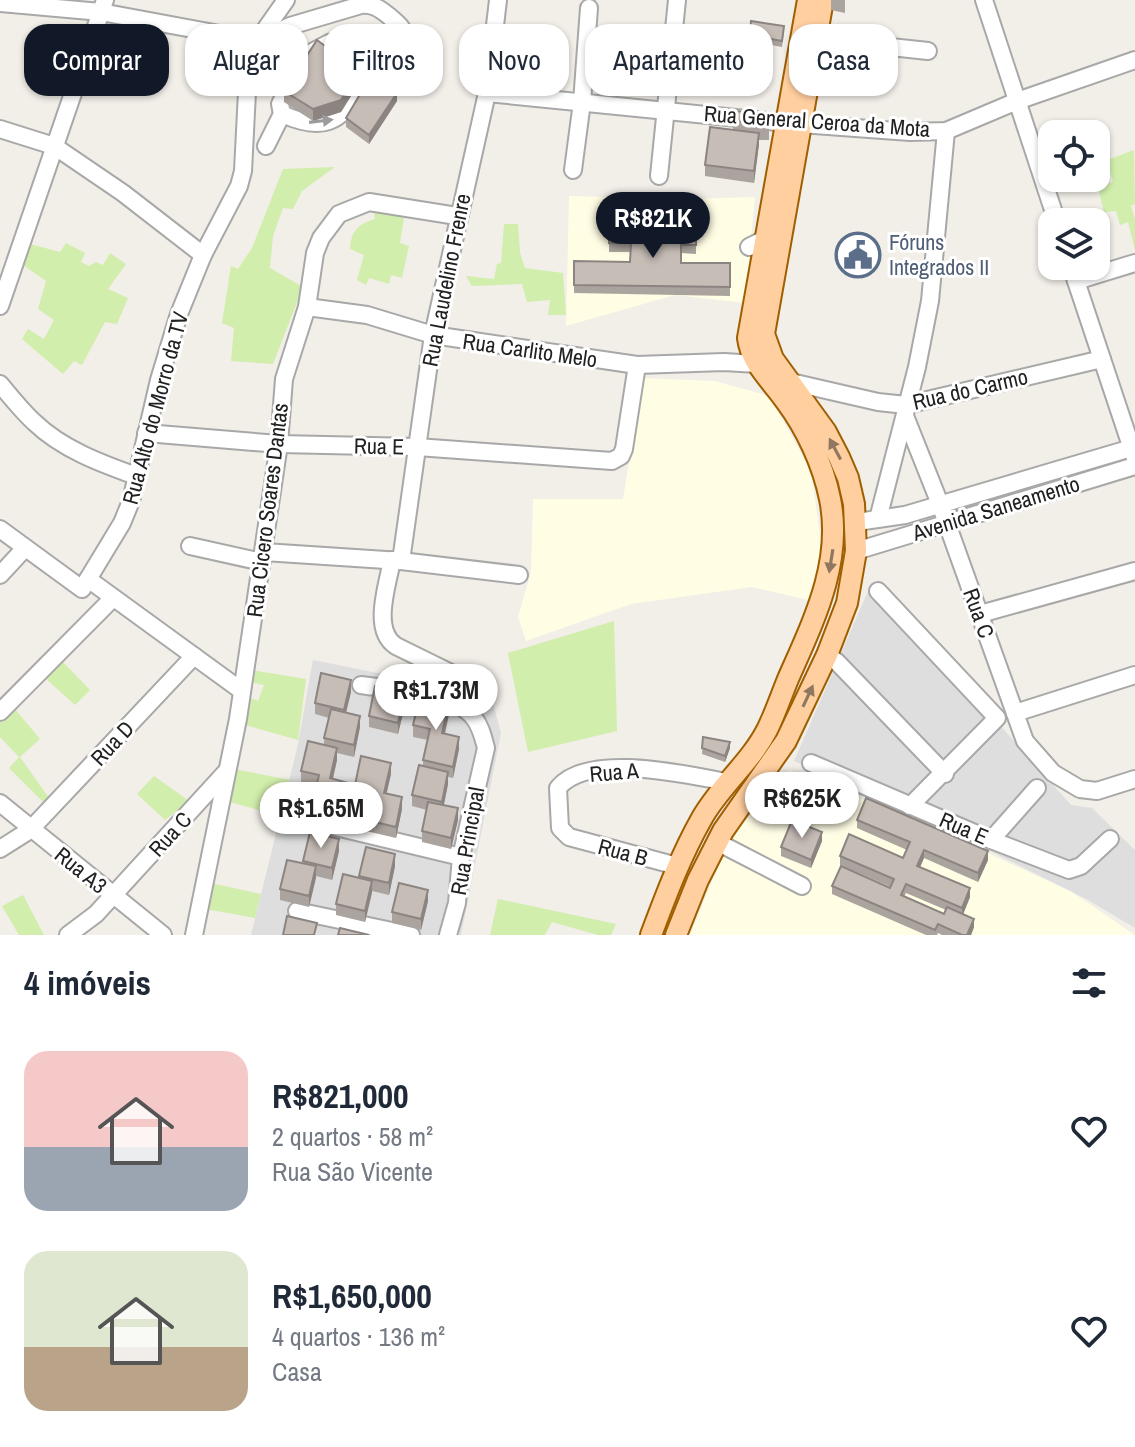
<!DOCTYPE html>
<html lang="pt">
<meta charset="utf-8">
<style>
body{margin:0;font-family:"Archivo Narrow",sans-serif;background:#f2f2f3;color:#1f2937;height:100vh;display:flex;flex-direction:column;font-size:30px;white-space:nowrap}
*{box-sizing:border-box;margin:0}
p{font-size:26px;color:#747a83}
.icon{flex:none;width:44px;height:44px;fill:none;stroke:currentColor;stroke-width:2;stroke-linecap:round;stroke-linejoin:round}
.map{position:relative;height:935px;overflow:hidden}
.details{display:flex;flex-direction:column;background:#fff;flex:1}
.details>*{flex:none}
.guide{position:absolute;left:24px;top:24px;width:1088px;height:72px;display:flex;gap:16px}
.fabs{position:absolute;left:1038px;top:120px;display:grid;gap:16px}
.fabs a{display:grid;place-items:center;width:72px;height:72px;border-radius:16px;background:#fff;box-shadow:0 2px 6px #0004;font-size:40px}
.price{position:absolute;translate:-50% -68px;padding:0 18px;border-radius:28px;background:#fff;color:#222;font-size:26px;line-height:52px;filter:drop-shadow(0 2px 4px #0008)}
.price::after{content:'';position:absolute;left:50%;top:48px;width:24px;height:18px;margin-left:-12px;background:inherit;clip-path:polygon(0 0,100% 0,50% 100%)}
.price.current{background:#111827;color:#fff}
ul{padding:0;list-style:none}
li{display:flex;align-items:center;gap:24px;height:200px;padding:0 24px}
li span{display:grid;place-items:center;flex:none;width:224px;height:160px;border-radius:24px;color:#555}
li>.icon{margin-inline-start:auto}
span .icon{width:96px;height:96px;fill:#fffc;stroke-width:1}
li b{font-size:34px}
h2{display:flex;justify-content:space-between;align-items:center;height:96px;padding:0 24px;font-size:34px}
.pill{padding:0 28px;border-radius:24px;background:#fff;box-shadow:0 2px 6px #0004;font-size:28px;line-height:72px}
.pill.current{background:#111827;color:#fff}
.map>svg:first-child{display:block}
</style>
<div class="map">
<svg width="1135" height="935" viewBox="0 0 1135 935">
<rect width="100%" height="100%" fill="#f2eee8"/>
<g fill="#dfdede">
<path d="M872,582L1071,805L1092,808L1135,850V928L1088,900L974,843L794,761Z"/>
<path d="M313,660L491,696L501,733L461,935H251L297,749Z"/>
</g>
<g fill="#fffde4">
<path d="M569,196L685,199L755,197L745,303L675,295L566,326Z"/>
<path d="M642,378L715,381L769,396L811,470L824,563L808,600L752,587L631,604L526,641L518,617L531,572L533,499H623Z"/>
<path d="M790,770L934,828L1072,892L1135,935H690L728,841Z"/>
</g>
<g fill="#d1eeac">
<path d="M1134,150L1135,204L1131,206L1135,219V250L1128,222L1120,225L1116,211L1104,212L1098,187L1113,182L1107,160Z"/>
<path d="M335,167L302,191L293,209L283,208L273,236L270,268L303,287L273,364L231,361L234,328L222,323L231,266L238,269L252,248L283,169Z"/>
<path d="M373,206L405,212L400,243L409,246L402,278L391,275L389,284L369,278L366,285L357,280L364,255L350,249C351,231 358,224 375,219Z"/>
<path d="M504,224H518L520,253L525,268L563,273L566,315H548L550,300L527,302L522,284L472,286L466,276L494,279L497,264L501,263Z"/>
<path d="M26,243L60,252L66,243L85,253L81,262L89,266L96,262L103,265L110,253L126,264L108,289L128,298L117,324L105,322L82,365L74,361L63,374L22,339L28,329L44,339L54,320L38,309L46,281L20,263Z"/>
<path d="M614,621L617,731L528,752L508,653Z"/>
<path d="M62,661L90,690L75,705L44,677Z"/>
<path d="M251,670L306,679L298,740L242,724L244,695L258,701L264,685L249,682Z"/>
<path d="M14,708L40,739L20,757L49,798L43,802L9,768L19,757L0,737V723Z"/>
<path d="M234,769L290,780L281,816L226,801Z"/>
<path d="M154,776L189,801L165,820L137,794Z"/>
<path d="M211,883L261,894L255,918L206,909Z"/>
<path d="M23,895L44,935H19L2,906Z"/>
<path d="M498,899L616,924L611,935H598L552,922L545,935H490Z"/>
</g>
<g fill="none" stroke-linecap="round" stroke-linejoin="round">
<g stroke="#a8a8a8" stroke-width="20">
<g id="minor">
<path d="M984,0L1057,222"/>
<path d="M0,3L101,12L257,41L290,26L361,5C373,4 379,8 389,16C393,20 398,23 402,29C413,49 401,93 372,78C366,75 360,66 354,61C346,54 337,49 329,43L312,52L308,57"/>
<path d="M816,39L928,51"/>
<path d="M295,76L280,104L282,114C333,137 341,114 374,79"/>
<path d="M487,93L787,123L910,132L946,131L1017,101L1135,60"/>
<path d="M0,129L54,146L123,193L203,255"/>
<path d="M266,146L282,114"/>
<path d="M573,170L582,102L589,8"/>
<path d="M659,176L677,0"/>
<path d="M749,247L765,239"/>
<path d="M1071,266L1135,458"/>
<path d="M1076,281L1135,263"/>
<path d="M0,306L105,0"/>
<path d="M307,307L367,315L433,335L637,365L724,362L757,364"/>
<path d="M791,382L878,402L906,405L1102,359"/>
<path d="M0,384C11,397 22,411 34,422C62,449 100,463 136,476"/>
<path d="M905,416L940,504L1025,741L1053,773L1080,789L1097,791L1135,779"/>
<path d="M146,433L279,444L417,447L612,461L621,456L624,449L637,365"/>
<path d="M878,519L917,367L930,301L946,131"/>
<path d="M857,522L905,515L1135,447"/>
<path d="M0,529L82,589L122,523L131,501L159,380L179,314L203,255L239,186L243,171L248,72L257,41L286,0"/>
<path d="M190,546L262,562"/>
<path d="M856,551L1135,466"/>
<path d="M264,552L401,561L519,575"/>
<path d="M392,560C388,584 371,630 396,646L463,679"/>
<path d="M401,561L433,335L487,93L498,0"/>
<path d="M0,575L25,548"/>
<path d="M88,579L242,691"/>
<path d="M878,591L997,718L910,806"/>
<path d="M980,614L1135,571"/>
<path d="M827,655L837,662L945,774"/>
<path d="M361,685C393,690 454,692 474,718C481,727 483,737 486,748L461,857L457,903L448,935"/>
<path d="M0,712L113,598"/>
<path d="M1015,713L1135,675"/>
<path d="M811,763L991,840L1069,870L1081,866L1110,839"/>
<path d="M0,803L163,935"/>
<path d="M311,821L461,857"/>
<path d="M991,840L1037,788"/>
<path d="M717,842L802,886"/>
<path d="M0,849L30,830L194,656"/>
<path d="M677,866L569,837L560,828L558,788C588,751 687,775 727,782"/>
<path d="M297,911L411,935"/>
<path d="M68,935L96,914L225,773"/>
<path d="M194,935L238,719L279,444L284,379L307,307L315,253L321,238L339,214L369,202L457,216"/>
</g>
</g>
<g stroke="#9f5f00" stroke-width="24">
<g id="major">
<path d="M651,935C666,895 681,855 702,818C720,786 750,763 767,730C775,714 781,696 788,679C813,622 843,563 830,499C823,464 806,428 785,400C771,380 751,363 748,338L808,0"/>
<path d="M676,935L698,880L723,831L786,741L827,655L847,603L856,551L854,504L848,478L839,457L826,432L773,359L764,334L823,0"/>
</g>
</g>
<use href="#minor" stroke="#fff" stroke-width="16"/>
<use href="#major" stroke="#ffcfa0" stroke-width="20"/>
</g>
<g fill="#aba39d" fill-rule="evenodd">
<path d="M831,0H845V13L831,10Z"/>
<path d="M751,21L784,32L782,47L750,41Z"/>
<path d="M359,83L341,112L313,121L284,102V91Z"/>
<path d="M397,101L369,144L346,127V118Z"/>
<path d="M733,111L769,113V140H759L754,183L705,176V165L733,130Z"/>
<path d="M609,224L696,225V254L681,253V263H730V296L574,293V261L630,262V252H609Z"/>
<path d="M351,692L346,712L360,727L354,757L337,753V760L333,779L348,794L341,823L312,816V805L316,786L301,782V771L324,745V738L329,718L315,714V703Z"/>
<path d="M405,705L398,734L369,727V716Z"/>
<path d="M449,714L445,734L459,749L453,778L448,777V784L444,805L458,820L451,849L422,842V831L427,810L412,806V795L423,766V760L428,740L413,737V725Z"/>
<path d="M703,737L730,748L725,762L702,754Z"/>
<path d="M391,774L386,794L402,809L396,838L366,831V820L371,800L355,797V785Z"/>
<path d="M857,820L988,860L978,882L924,858L920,867L970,897L963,914L974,927L971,935H942L938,933L937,935H926L832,894V886L891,887L840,865V856L903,858L907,850L857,828ZM906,893L946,910L944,914L904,897Z"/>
<path d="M822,841L811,868L781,856V847Z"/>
<path d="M366,847L395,866L389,895L372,891L365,922L336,915V904L359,878Z"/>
<path d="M339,851L332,880L316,876L309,907L280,900V889L303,863V861Z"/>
<path d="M428,901L421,930L392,923V912Z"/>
</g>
<g fill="#8b8480">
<path d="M359,71V83L341,112L313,121V109Z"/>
<path d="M397,93V101L369,144V135Z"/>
<path d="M759,133V145L754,183V171Z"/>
<path d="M351,680V692L344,721V710Z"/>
<path d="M405,693V705L398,734V723Z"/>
<path d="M449,703V714L442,745V733Z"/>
<path d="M360,716V727L354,757V745Z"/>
<path d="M459,737V749L453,778V767Z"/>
<path d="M730,742V748L725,762V756Z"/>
<path d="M337,748V760L330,790V778Z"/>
<path d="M391,763V774L384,805V793Z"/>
<path d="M448,772V784L442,813V802Z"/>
<path d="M348,783V794L341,823V812Z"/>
<path d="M402,797V809L396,838V827Z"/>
<path d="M458,808V820L451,849V838Z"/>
<path d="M822,832V841L811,868V860Z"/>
<path d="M339,839V851L332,880V868Z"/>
<path d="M924,850V858L917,874V866Z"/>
<path d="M988,851V860L978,882V873Z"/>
<path d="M395,854V866L389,895V883Z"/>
<path d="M316,866V878L309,907V896Z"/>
<path d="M372,881V893L365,922V911Z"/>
<path d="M970,888V897L962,917V908Z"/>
<path d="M428,890V901L421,930V919Z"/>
<path d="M974,919V927L971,935H967Z"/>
</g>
<g fill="#c7bdb7" stroke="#8b8480" stroke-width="2">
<path d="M751,21L784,26L782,41L750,35Z"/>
<path d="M317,40L359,71L341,100L313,109L284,91Z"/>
<path d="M372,74L397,93L369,135L346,118Z"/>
<path d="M733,111L769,113V123L733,121Z"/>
<path d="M710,127L759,133L754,171L705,165Z"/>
<path d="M609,224L696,225V245H681V263H730V287L574,285V261L630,262L631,243H609Z"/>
<path d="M321,673L351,680L344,710L315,703Z"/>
<path d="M375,686L405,693L398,723L369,716Z"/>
<path d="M420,696L449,703L442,733L459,737L453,767L423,760L430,729L413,725Z"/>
<path d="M331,709L360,716L354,745L324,738Z"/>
<path d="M703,737L730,742L725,756L702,748Z"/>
<path d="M308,741L337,748L330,778L348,783L341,812L312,805L319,775L301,771Z"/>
<path d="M361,756L391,763L384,793L402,797L396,827L366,820L373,789L355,785Z"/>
<path d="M419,765L448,772L442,802L412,795Z"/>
<path d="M866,798L988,851L978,873L924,850L917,866L970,888L962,908L906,884L901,895L944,914L947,907L974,919L967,935H962L938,924L935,930L832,886L841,866L890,888L894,879L840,856L849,834L903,858L910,842L857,820Z"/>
<path d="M428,802L458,808L451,838L422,831Z"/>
<path d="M792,820L822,832L811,860L781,847Z"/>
<path d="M310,832L339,839L332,868L303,861Z"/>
<path d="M366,847L395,854L389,883L359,876Z"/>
<path d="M287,860L316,866L309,896L280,889Z"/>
<path d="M343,874L372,881L365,911L336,904Z"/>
<path d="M399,883L428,890L421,919L392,912Z"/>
<path d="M287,916L317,923L314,935H283Z"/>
<path d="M340,928L369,935H338Z"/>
</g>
<defs><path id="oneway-solid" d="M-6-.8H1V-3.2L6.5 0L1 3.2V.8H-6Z" transform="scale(2)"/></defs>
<use fill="#9b9b9b" href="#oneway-solid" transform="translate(321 121) rotate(-7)"/>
<g fill="#907860">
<use href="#oneway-solid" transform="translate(835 449) rotate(-118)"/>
<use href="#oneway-solid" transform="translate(831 561) rotate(99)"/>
<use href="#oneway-solid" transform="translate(808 696) rotate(-65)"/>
</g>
<defs>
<g id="civic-ring" transform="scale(2.3)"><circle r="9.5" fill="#fff" stroke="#5c6f8a" stroke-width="1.5"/><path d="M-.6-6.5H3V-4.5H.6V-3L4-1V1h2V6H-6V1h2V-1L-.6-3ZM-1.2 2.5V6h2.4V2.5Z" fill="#5c6f8a"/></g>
</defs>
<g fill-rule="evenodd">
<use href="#civic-ring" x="858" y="255"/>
</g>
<g text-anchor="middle" stroke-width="6" stroke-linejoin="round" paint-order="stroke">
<g font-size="22" fill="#212121" stroke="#fff">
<text transform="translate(817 121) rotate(4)" y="8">Rua General Ceroa da Mota</text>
<text transform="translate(446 280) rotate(-79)" y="8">Rua Laudelino Frenre</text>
<text transform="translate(530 350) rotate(8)" y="8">Rua Carlito Melo</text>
<text transform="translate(970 389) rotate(-13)" y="8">Rua do Carmo</text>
<text transform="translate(155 408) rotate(-75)" y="8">Rua Alto do Morro da TV</text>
<text transform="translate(379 446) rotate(1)" y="8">Rua E</text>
<text transform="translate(996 508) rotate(-17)" y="8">Avenida Saneamento</text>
<text transform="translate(267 510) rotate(-83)" y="8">Rua Cicero Soares Dantas</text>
<text transform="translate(979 613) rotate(70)" y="8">Rua C</text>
<text transform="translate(112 743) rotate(-47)" y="8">Rua D</text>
<text transform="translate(614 772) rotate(-5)" y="8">Rua A</text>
<text transform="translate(964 828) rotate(23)" y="8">Rua E</text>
<text transform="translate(170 834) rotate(-48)" y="8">Rua C</text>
<text transform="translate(467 841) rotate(-80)" y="8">Rua Principal</text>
<text transform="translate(623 852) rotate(15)" y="8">Rua B</text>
<text transform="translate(81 870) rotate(39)" y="8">Rua A3</text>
</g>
<g font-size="22" fill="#4e5e75" stroke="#fff" text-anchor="start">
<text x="889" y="250">Fóruns<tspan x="889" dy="25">Integrados II</tspan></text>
</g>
</g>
</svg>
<div class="fabs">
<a><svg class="icon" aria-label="locate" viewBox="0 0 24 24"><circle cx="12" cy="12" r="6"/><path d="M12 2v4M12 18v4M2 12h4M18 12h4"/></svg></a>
<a><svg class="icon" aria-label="layers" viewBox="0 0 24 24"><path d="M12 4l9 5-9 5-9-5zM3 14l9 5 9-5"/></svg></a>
</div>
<b class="price current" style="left:653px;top:260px">R$821K</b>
<b class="price" style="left:436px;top:732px">R$1.73M</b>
<b class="price" style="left:802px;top:840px">R$625K</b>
<b class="price" style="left:321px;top:850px">R$1.65M</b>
<div class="guide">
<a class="pill current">Comprar</a>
<a class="pill">Alugar</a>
<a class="pill">Filtros</a>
<a class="pill">Novo</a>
<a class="pill">Apartamento</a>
<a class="pill">Casa</a>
</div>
</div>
<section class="details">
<h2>4 imóveis<svg class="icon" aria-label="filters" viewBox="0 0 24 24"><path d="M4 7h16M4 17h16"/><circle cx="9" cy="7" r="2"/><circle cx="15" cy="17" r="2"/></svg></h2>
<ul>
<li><span style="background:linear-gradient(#f6c9c9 60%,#9aa5b1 0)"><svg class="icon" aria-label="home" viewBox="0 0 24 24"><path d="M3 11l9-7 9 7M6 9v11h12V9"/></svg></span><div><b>R$821,000</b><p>2 quartos · 58 m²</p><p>Rua São Vicente</p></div><svg class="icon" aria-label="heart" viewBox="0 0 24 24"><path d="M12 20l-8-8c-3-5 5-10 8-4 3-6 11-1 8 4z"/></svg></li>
<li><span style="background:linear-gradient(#dfe7d0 60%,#b9a48a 0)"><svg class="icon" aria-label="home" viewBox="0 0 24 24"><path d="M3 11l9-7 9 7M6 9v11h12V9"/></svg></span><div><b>R$1,650,000</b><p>4 quartos · 136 m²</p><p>Casa</p></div><svg class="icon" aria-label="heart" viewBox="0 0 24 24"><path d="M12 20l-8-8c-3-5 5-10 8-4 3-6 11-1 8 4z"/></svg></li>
</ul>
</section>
